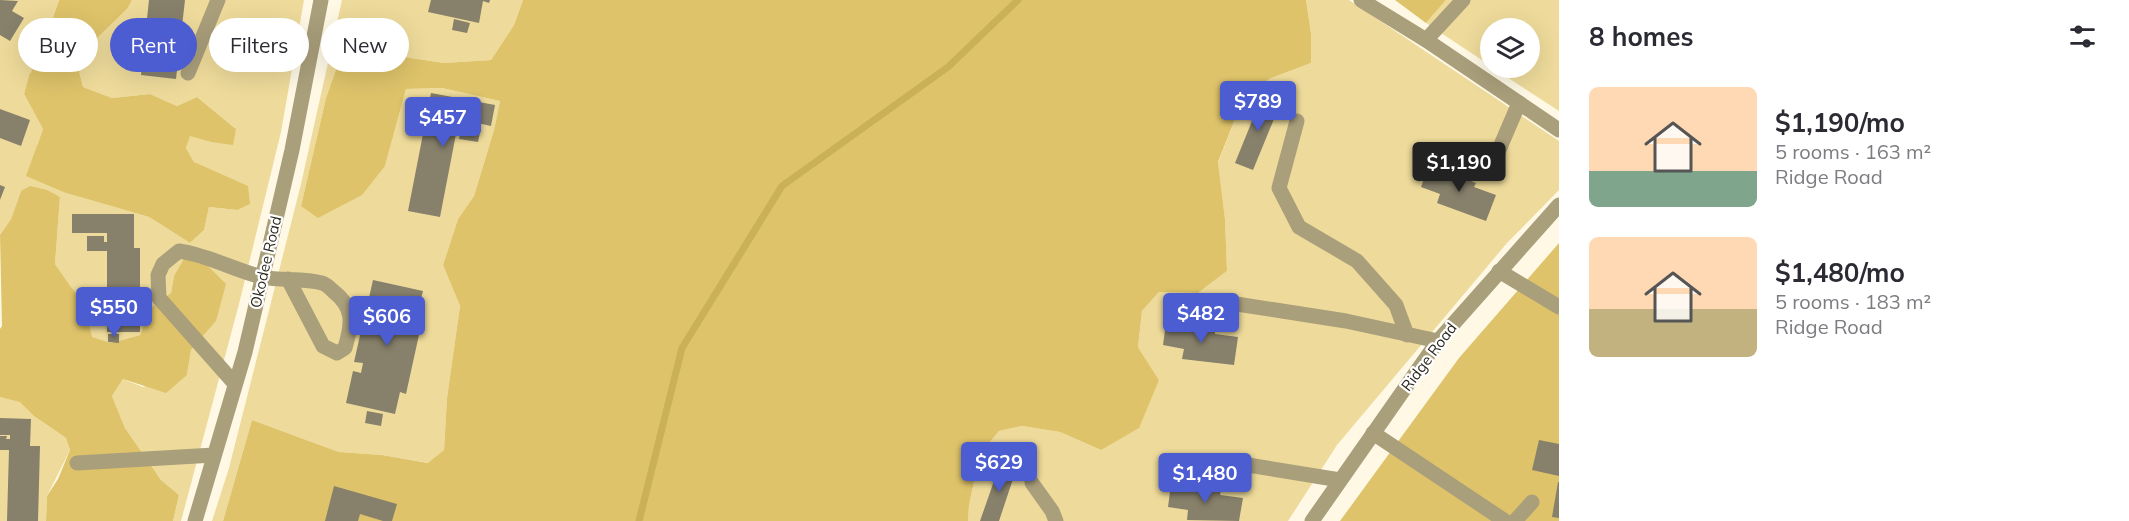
<!DOCTYPE html>
<meta charset="utf-8">
<style>
body{margin:0;font-family:Mulish,sans-serif;background:#f2f2f3;color:#2b2b33;height:100vh;display:flex;flex-direction:column;font-size:22px;white-space:nowrap}
*{box-sizing:border-box;margin:0}
p{font-size:20px;color:#7c7c81}
.icon{flex:none;width:33px;height:33px;fill:none;stroke:currentColor;stroke-width:2;stroke-linecap:round;stroke-linejoin:round}
.map{position:relative;flex:1;overflow:hidden}
.panel{display:flex;flex-direction:column;background:#fff;width:570px}
.panel>*{flex:none}
.banner{position:absolute;left:18px;top:18px;width:570px;height:54px;display:flex;gap:12px}
.fabs{position:absolute;left:1480px;top:18px;display:grid;gap:12px}
.fabs a{display:grid;place-items:center;width:60px;height:60px;border-radius:50%;background:#fff;box-shadow:0 6px 24px #0002;font-size:30px}
.price{position:absolute;translate:-50% -51px;padding:0 14px;border-radius:6px;background:#4c5cd1;color:#fff;font-size:20px;line-height:39px;filter:drop-shadow(0 2px 3px #0008)}
.price::after{content:'';position:absolute;left:50%;top:36px;width:18px;height:14px;margin-left:-9px;background:inherit;clip-path:polygon(0 0,100% 0,50% 100%)}
.price.active{background:#222;color:#fff}
ul{padding:0;list-style:none}
li{display:flex;align-items:center;gap:18px;height:150px;padding:0 30px}
li span{display:grid;place-items:center;flex:none;width:168px;height:120px;border-radius:9px;color:#555}
li>.icon{margin-inline-start:auto}
span .icon{width:72px;height:72px;fill:#fffc;stroke-width:1}
li b{font-size:26px}
h2{display:flex;justify-content:space-between;align-items:center;height:72px;padding:0 30px;font-size:26px}
.tag{padding:0 21px;border-radius:27px;background:#fff;box-shadow:0 6px 24px #0002;font-size:21px;line-height:54px}
.tag.active{background:#4c5cd1;color:#fff}
main{display:flex;flex:1;min-height:0}
.map>svg:first-child{display:block}
</style>
<main>
<div class="map">
<svg width="1559" height="521" viewBox="0 0 1559 521">
<rect width="100%" height="100%" fill="#fef8e5"/>
<g fill="#eedb9b">
<path d="M0,0H59L39,59L29,75L24,94L43,129L37,145L66,193L149,217L190,243L204,230L209,207L237,210L209,170L194,162L186,148L190,135L211,142L235,128L197,97L177,106L150,94L112,98L83,87L77,63L96,39L128,8L132,0H304L281,132L239,304L181,521H173L179,495L161,480L125,428L112,396L123,379L143,387L187,375L191,350L216,321L174,276L171,293L151,309L140,335L111,343L91,337L84,303L70,287L55,264L60,197L21,191L11,219L0,235Z"/>
<path d="M342,0H523L514,25L491,60L444,63L359,50L340,58L326,98L301,206L385,166L406,89L442,88L500,101L494,130L474,196L458,219L443,265L460,306L447,398L444,450L429,463L382,455L339,452L252,420L223,521H212L229,468L301,184Z"/>
<path d="M1306,0H1349L1559,141V190L1507,243L1337,445L1288,521H968L969,505L980,454L999,431L1022,426L1060,432L1101,450L1159,380L1138,347L1142,311L1159,292L1198,293L1227,271L1225,219L1218,163L1237,114L1269,79L1311,63V33Z"/>
<path d="M1446,0H1559V111L1493,68H1530V28H1491V66L1426,23Z"/>
<path d="M0,397L20,401L34,416L66,438L70,450L47,496L46,521H0Z"/>
</g>
<g fill="#dec36a">
<path d="M59,0H132L128,8L96,39L77,63L83,87L112,98L150,94L177,106L197,97L236,129L233,145L211,142L190,136L186,148L194,162L248,186L250,204L237,210L209,207L204,230L190,243L149,217L66,193L26,176L43,129L24,94L29,75L39,59Z"/>
<path d="M523,0H1306L1311,33V63L1269,79L1237,114L1218,162L1225,219L1227,271L1198,293L1159,292L1142,311L1138,347L1159,380L1139,428L1101,450L1060,432L1022,426L999,431L980,454L969,505L968,521H223L252,420L339,452L382,455L428,463L444,450L447,398L460,306L443,265L458,219L474,196L494,130L500,101L442,88L406,89L385,166L362,195L318,218L301,206L326,98L340,58L359,50L444,63L491,60L514,25Z"/>
<path d="M1395,0H1446L1426,23Z"/>
<path d="M30,186L47,190L60,197L55,264L70,286L84,303L92,337L111,343L140,335L151,308L171,293L174,276L184,259L208,266L226,284L216,321L191,350L187,375L166,393L123,379L112,396L125,428L161,480L179,495L173,521H46L47,496L58,479L70,450L66,438L34,416L20,402L0,397V329L2,326L0,235L11,219L21,191Z"/>
<path d="M1559,243V521H1340L1459,358Z"/>
</g>
<g fill="none" stroke-linecap="round" stroke-linejoin="round">
<path stroke="#cab056" stroke-width="7" d="M639,521L682,348L782,186L948,67L1018,0"/>
</g>
<g fill="#87806b">
<path d="M0,0L18,1L12,11L24,18L10,41L0,35Z"/>
<path d="M149,0H185L176,79L141,75Z"/>
<path d="M431,0H490L489,3L483,1L479,23L428,12Z"/>
<path d="M454,19L470,23L467,33L452,30Z"/>
<path d="M431,93L495,105L491,126L459,119L457,128L461,129L462,124L481,128L478,142L459,139L460,135L456,134L440,217L408,211Z"/>
<path d="M1263,94L1281,102L1253,170L1235,163Z"/>
<path d="M0,109L30,120L21,146L0,138Z"/>
<path d="M1429,165L1476,183L1474,187L1496,195L1486,221L1437,203L1440,194L1421,187Z"/>
<path d="M0,185L5,187L0,200Z"/>
<path d="M72,214H134V248H140V332H107V251H87V236H104V242H107V233H72Z"/>
<path d="M373,280L423,291L418,311L424,312L406,394L400,392L395,414L346,403L353,371L361,373L363,363L354,362L364,318L372,320L374,313L366,311Z"/>
<path d="M1166,322L1215,330V334L1238,337L1234,365L1182,359L1184,349L1163,345Z"/>
<path d="M108,334H119V343L108,342Z"/>
<path d="M367,411L383,414L381,426L365,423Z"/>
<path d="M0,418L31,419L30,446H40L38,521H7L9,450H0V436H7L6,439H10V435H0Z"/>
<path d="M1539,440L1559,444V476L1532,470Z"/>
<path d="M1001,461L1017,467L999,521H980Z"/>
<path d="M1558,482H1559V518L1552,517Z"/>
<path d="M1171,484L1221,491L1220,495L1243,498L1239,521L1187,520L1188,510L1168,507Z"/>
<path d="M334,486L397,504L392,521H383L360,514L358,521H325Z"/>
</g>
<g fill="none" stroke-linecap="round" stroke-linejoin="round">
<g stroke="#aa9f7b" stroke-width="15">
<path d="M1361,0L1426,40L1559,130"/>
<path d="M1426,40L1463,0"/>
<path d="M188,73L218,0"/>
<path d="M1297,121L1279,188L1299,227L1357,261L1396,305L1407,335"/>
<path d="M1492,166L1519,103"/>
<path d="M1499,271L1559,307"/>
<path d="M1230,303L1346,321L1438,341"/>
<path d="M235,384L159,298L158,275L163,264L179,251C208,255 234,270 262,277C281,281 303,278 322,283C326,284 330,288 333,291C355,308 352,324 345,348L337,353L323,346L288,279"/>
<path d="M1373,433L1505,521"/>
<path d="M77,463L214,455"/>
<path d="M1234,479L1242,464L1340,480"/>
<path d="M1032,483L1052,511L1056,521"/>
<path d="M195,521L245,352L292,150L321,0"/>
<path d="M1312,521L1438,341L1559,205"/>
<path d="M1515,521L1532,502"/>
</g>
</g>
<g text-anchor="middle" stroke-width="4.5" stroke-linejoin="round" paint-order="stroke">
<g font-size="15" fill="#2c2920" stroke="#fff">
<text transform="translate(266 262) rotate(-77)" y="5">Okodee Road</text>
<text transform="translate(1429 357) rotate(-53)" y="5">Ridge Road</text>
</g>
</g>
</svg>
<div class="fabs">
<a><svg class="icon" aria-label="layers" viewBox="0 0 24 24"><path d="M12 4l9 5-9 5-9-5zM3 14l9 5 9-5"/></svg></a>
</div>
<b class="price" style="left:1258px;top:132px">$789</b>
<b class="price" style="left:443px;top:148px">$457</b>
<b class="price active" style="left:1459px;top:193px">$1,190</b>
<b class="price" style="left:114px;top:338px">$550</b>
<b class="price" style="left:1201px;top:344px">$482</b>
<b class="price" style="left:387px;top:347px">$606</b>
<b class="price" style="left:999px;top:493px">$629</b>
<b class="price" style="left:1205px;top:504px">$1,480</b>
<div class="banner">
<a class="tag">Buy</a>
<a class="tag active">Rent</a>
<a class="tag">Filters</a>
<a class="tag">New</a>
</div>
</div>
<section class="panel">
<h2>8 homes<svg class="icon" aria-label="filters" viewBox="0 0 24 24"><path d="M4 7h16M4 17h16"/><circle cx="9" cy="7" r="2"/><circle cx="15" cy="17" r="2"/></svg></h2>
<ul>
<li><span style="background:linear-gradient(#ffd9b3 70%,#7fa58c 0)"><svg class="icon" aria-label="home" viewBox="0 0 24 24"><path d="M3 11l9-7 9 7M6 9v11h12V9"/></svg></span><div><b>$1,190/mo</b><p>5 rooms · 163 m²</p><p>Ridge Road</p></div></li>
<li><span style="background:linear-gradient(#ffd9b3 60%,#c2b280 0)"><svg class="icon" aria-label="home" viewBox="0 0 24 24"><path d="M3 11l9-7 9 7M6 9v11h12V9"/></svg></span><div><b>$1,480/mo</b><p>5 rooms · 183 m²</p><p>Ridge Road</p></div></li>
</ul>
</section>
</main>
